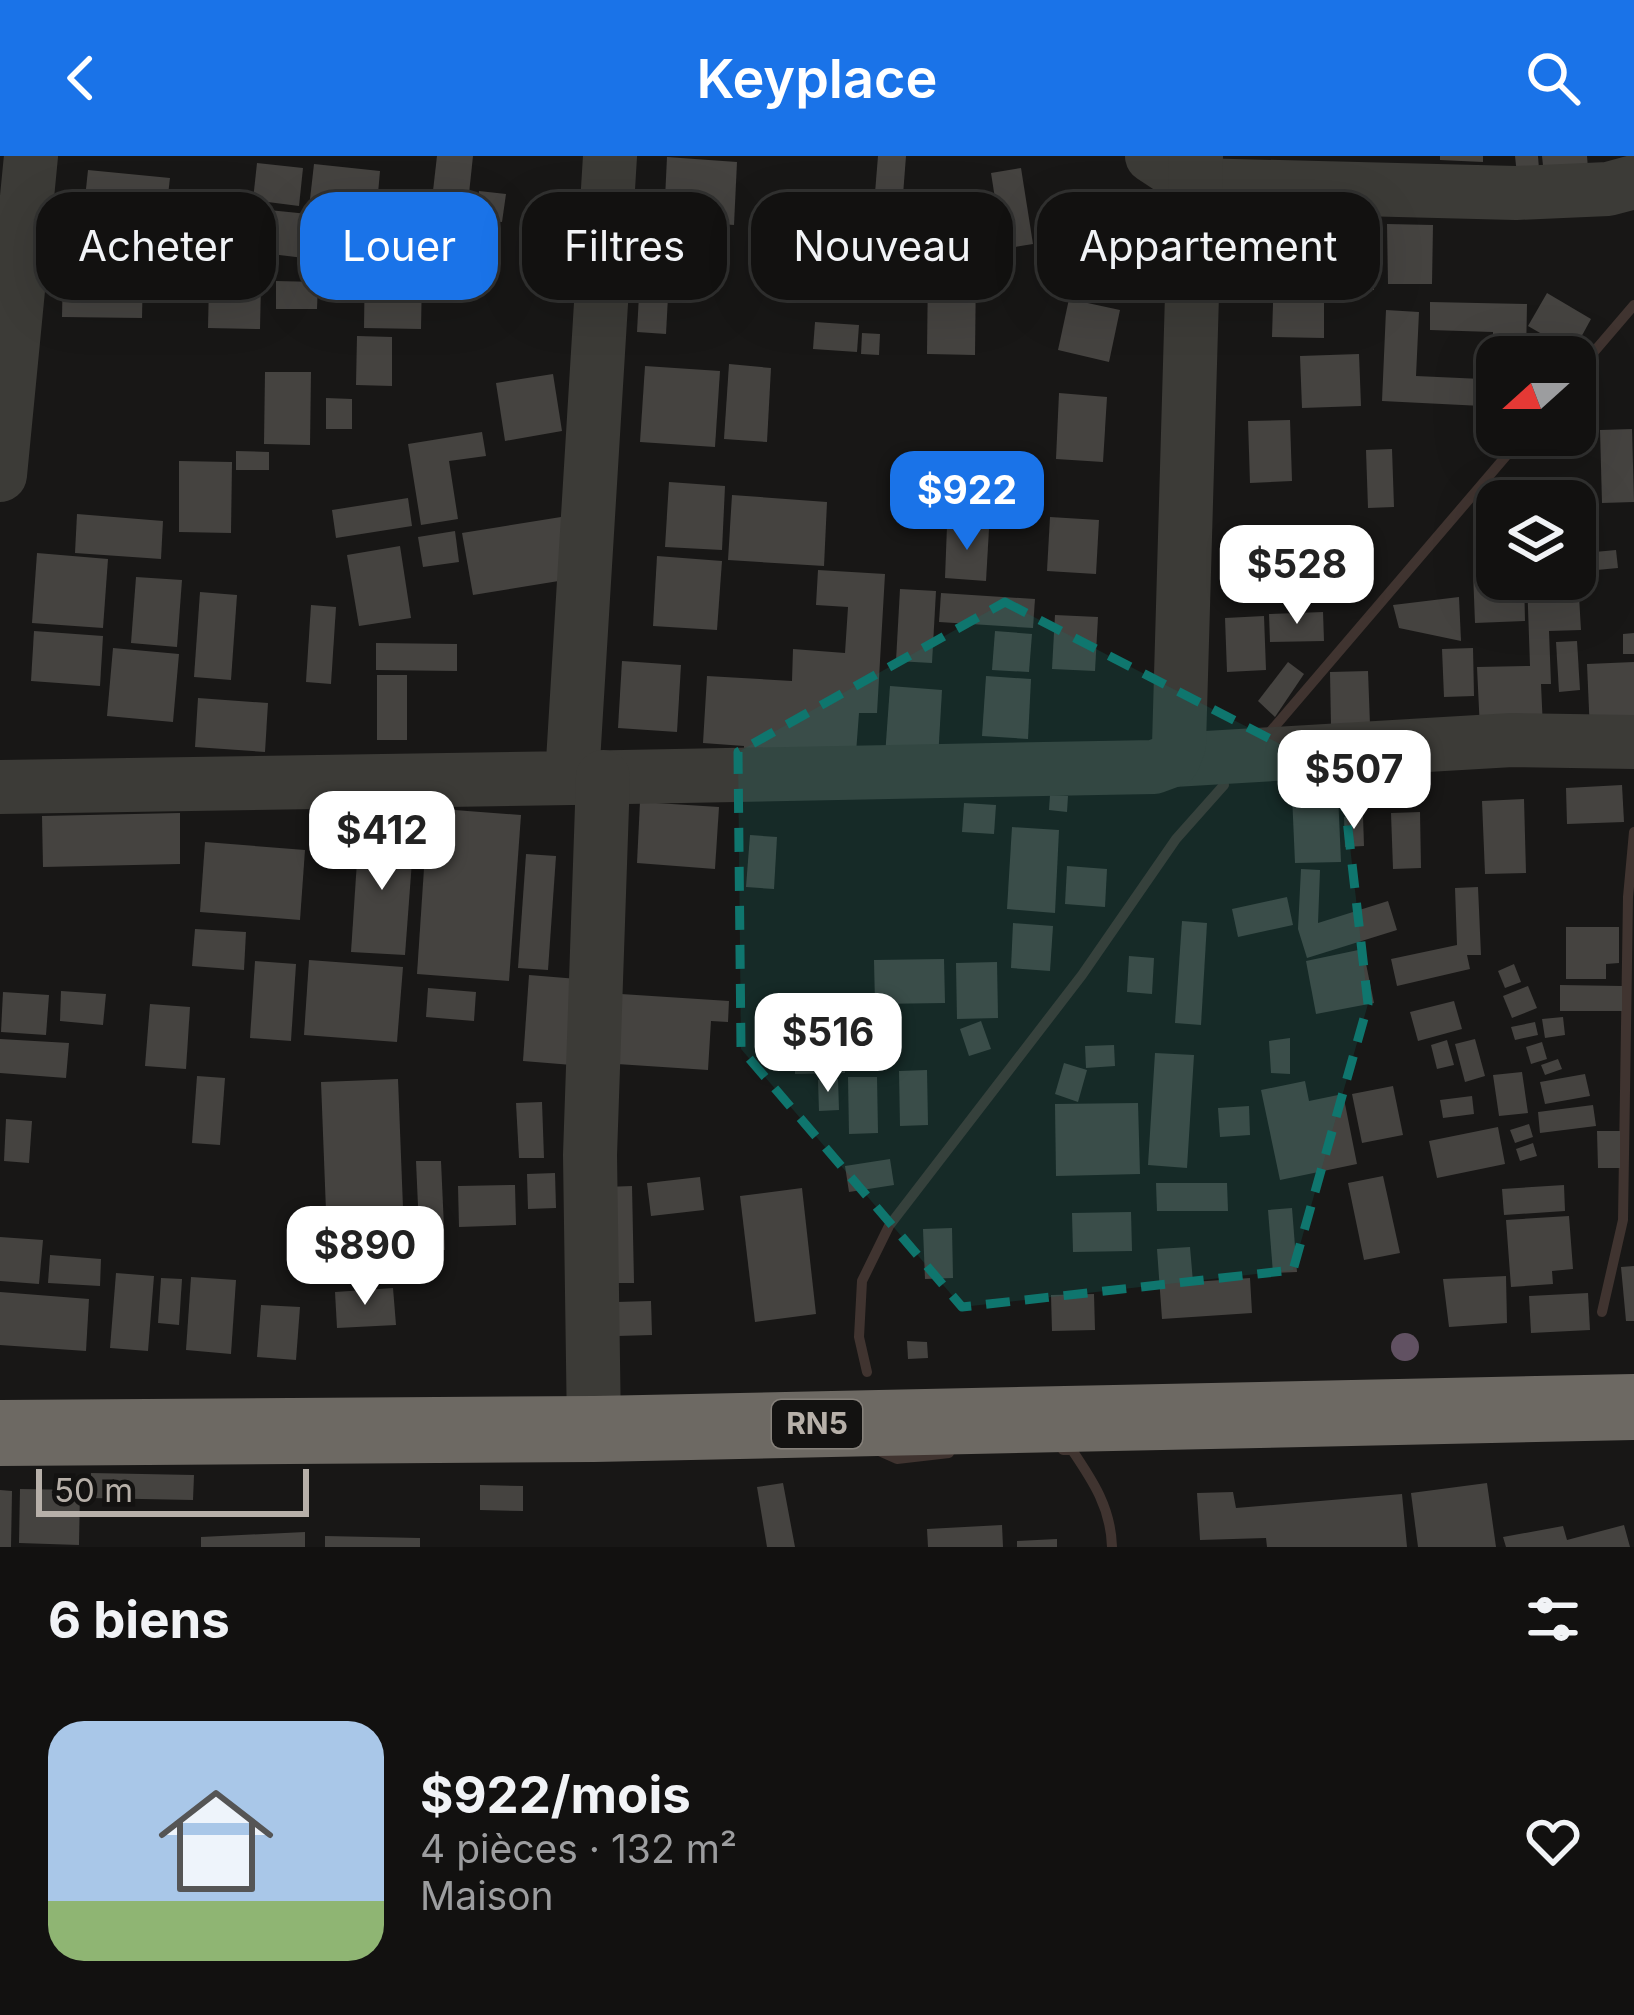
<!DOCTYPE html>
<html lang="fr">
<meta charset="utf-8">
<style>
body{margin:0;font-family:Inter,sans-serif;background:#1b1a19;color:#f1f3f6;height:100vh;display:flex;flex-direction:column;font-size:45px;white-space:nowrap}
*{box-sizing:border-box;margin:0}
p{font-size:39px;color:#9c9d9f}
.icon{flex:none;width:66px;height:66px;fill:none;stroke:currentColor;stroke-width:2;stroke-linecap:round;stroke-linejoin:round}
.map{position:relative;height:1391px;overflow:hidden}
.side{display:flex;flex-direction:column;background:#121110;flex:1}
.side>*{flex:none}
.banner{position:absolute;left:36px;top:36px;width:1563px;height:108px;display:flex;gap:24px}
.needle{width:78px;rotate:249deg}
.buttons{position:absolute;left:1476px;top:180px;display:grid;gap:24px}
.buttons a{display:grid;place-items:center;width:120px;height:120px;border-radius:24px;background:#121110;box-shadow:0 12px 48px #0002,0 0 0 3px #313130;font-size:60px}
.scale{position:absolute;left:36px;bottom:30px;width:273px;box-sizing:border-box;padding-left:12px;border:6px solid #b7b0a9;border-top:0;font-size:33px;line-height:42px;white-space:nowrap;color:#b7b0a9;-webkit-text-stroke:9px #131211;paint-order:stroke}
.price{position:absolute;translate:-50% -102px;padding:0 27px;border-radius:24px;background:#fff;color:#222;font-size:39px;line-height:78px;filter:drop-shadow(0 3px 6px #0008)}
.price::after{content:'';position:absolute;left:50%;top:72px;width:36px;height:27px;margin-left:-18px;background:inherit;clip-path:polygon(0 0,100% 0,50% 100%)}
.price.selected{background:#1a73e8;color:#fff}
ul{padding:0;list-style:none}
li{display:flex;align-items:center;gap:36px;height:300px;padding:0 48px}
li span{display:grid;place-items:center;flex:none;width:336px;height:240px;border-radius:36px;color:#555}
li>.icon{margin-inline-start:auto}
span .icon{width:144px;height:144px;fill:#fffc;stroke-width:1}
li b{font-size:51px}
h2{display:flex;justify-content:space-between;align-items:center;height:144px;padding:0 48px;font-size:51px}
.tag{padding:0 42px;border-radius:36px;background:#121110;box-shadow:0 12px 48px #0002,0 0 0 3px #313130;font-size:42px;line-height:108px}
.tag.selected{background:#1a73e8;color:#fff}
header{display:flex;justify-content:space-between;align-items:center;height:156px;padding:0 48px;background:#1a73e8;color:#fff;font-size:54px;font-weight:600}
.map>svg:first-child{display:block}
</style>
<header><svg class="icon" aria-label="back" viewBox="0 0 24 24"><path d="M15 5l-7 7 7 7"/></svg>Keyplace<svg class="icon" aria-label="search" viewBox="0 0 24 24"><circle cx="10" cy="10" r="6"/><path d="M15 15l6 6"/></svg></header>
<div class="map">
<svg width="1634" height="1391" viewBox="0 0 1634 1391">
<rect width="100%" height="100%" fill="#181716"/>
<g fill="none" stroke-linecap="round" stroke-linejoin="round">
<g stroke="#403430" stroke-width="10">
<path d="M1575,218L1634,149"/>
<path d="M1265,582L1524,279"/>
<path d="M1602,1156L1623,1064L1628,741L1634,676"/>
<path d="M867,1216L859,1181L862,1125L889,1070L1082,819L1176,683L1224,629"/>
<path d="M1063,1294H1072C1093,1325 1111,1352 1112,1391"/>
<path d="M879,1295L897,1303L949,1297"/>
</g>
</g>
<g fill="#454340">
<path d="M437,0H473L466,66L430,61Z"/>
<path d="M878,0H906L903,39L875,37Z"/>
<path d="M1440,0H1483V6L1440,4Z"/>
<path d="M1515,0H1538L1540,26L1518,29Z"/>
<path d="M1542,0H1587L1589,24L1545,29Z"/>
<path d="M667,1L737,6L734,69L664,64Z"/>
<path d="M257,7L303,12L299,50L253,44Z"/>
<path d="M314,8L380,15L376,60L309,52Z"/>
<path d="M1021,12L1033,88L1003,93L991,17Z"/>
<path d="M88,14L170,22L162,89L81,80Z"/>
<path d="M479,35L506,38L502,66L476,64Z"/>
<path d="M815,37L878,41L875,84L813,80Z"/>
<path d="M210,48L308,58L304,102L205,90Z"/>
<path d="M1353,50H1377V77L1353,78Z"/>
<path d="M1387,68L1433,69L1432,128H1388Z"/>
<path d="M432,76H457L456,123L432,122Z"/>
<path d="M662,76L728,80L726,110L660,105Z"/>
<path d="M1344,82H1375L1374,134H1344Z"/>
<path d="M1285,85H1319V134L1285,133Z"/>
<path d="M365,98H391V119H422L421,173L364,172Z"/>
<path d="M867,108L887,109L885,142L865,141Z"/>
<path d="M928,110L976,111L975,199L927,198Z"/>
<path d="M63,114L143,115L142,162L62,161Z"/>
<path d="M640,120L669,122L666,178L637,176Z"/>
<path d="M276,125L318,126L317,153H276Z"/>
<path d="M209,126L261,127L260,173L208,172Z"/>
<path d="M1547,137L1591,163L1573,196L1528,170Z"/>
<path d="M1069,143L1120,154L1109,206L1058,194Z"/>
<path d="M1430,146L1527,148L1526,201H1497V222H1492L1493,176L1430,174Z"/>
<path d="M1273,147H1324V182L1272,181Z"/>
<path d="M1386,154L1419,156L1416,220L1482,223V250L1382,245Z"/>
<path d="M815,166L859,169L857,196L813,193Z"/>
<path d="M862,177L880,178L879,199L861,198Z"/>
<path d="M357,180L392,181V230L356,229Z"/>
<path d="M1359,198L1361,250L1302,252L1300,200Z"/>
<path d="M729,208L771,212L767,286L724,283Z"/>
<path d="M645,210L720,215L715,291L640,286Z"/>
<path d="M265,216H311L310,289L264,288Z"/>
<path d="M553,218L562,275L505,285L496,227Z"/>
<path d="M1059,237L1107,241L1103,306L1056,303Z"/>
<path d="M326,242L352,243V273H326Z"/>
<path d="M1290,264L1292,325L1250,327L1248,265Z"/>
<path d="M1632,273L1634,346L1602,347L1600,274Z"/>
<path d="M482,276L486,300L449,305L458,363L421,369L408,288Z"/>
<path d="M1392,293L1394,351L1368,352L1366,294Z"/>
<path d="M236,295L269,296V314H236Z"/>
<path d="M179,305L232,306L231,377L179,376Z"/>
<path d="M669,326L725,330L722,394L665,391Z"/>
<path d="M732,339L827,346L824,410L728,404Z"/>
<path d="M408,342L412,370L336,382L332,354Z"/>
<path d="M77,358L163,365L161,403L75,397Z"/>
<path d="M561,361L571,423L473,439L462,377Z"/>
<path d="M1050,361L1099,364L1096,418L1047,415Z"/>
<path d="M1305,369L1308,444L1251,446L1248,370Z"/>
<path d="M947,370L989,373L986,425L945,422Z"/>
<path d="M455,375L459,406L423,411L418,381Z"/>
<path d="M400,390L411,462L359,470L347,399Z"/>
<path d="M1616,394L1618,412L1586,415L1584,397Z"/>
<path d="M37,397L108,403L103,472L32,467Z"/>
<path d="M657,400L722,405L717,474L653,470Z"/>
<path d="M818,414L885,418L877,557H859L856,597L743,606L744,590L703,587L707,520L792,525L793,493L845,497L848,451L816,449Z"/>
<path d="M1497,415V423H1524L1525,465L1475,467L1473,416Z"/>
<path d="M136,421L182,424L177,491L131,487Z"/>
<path d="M1527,423H1578L1581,474L1549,475L1551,528H1541L1543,572L1480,574L1477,511L1530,510Z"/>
<path d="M900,433L936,435L932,507L896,505Z"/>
<path d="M200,436L237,439L231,524L194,521Z"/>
<path d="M941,437L1035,443L1033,472L939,466Z"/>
<path d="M1459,441L1461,485L1399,472L1393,449Z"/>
<path d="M311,449L336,451L331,528L306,526Z"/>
<path d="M1323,456L1324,485L1270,486L1269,458Z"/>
<path d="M1055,459L1098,461L1095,515L1052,513Z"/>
<path d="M1264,460L1266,514L1227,516L1225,462Z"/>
<path d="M34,475L103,480L100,530L31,525Z"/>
<path d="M995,475L1032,478L1029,516L992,514Z"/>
<path d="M1634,477V498H1623V478Z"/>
<path d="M1577,485L1580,534L1559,536L1556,486Z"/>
<path d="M376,487L457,488V515L376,514Z"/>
<path d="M113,492L179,498L173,566L107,560Z"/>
<path d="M1473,492L1474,540L1444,541L1442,493Z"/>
<path d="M622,505L681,509L677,576L618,572Z"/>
<path d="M1288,506L1304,518L1275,561L1258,545Z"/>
<path d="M1634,506V576L1590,577L1587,508Z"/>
<path d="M1368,515L1370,569L1331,570L1330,516Z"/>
<rect x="377" y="519" width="30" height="65"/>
<path d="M986,520L1031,523L1028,583L982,580Z"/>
<path d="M890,530L942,534L938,603L885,600Z"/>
<path d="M198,542L268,547L265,596L195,591Z"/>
<path d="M1622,629L1624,666L1567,668L1566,632Z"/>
<path d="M1338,638L1341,706L1295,707L1292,639Z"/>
<path d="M1050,639L1068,640L1067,656L1049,654Z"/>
<path d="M1524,643L1526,717L1485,718L1482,645Z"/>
<path d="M640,646L719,651L715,713L637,707Z"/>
<path d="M964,647L996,649L994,678L962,676Z"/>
<path d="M428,652L521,659L509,825L417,818Z"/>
<path d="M1420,656L1421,712L1393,713L1391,657Z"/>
<path d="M180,657V708L43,711L42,660Z"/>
<path d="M1363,660L1364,690L1345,691L1344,661Z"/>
<path d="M1012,671L1059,674L1055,757L1007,753Z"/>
<path d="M359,675L414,678L405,799L351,796Z"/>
<path d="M750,679L777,681L774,733L746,731Z"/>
<path d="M205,686L305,694L300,764L200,756Z"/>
<path d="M526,698L556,700L548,814L518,812Z"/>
<path d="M1067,710L1107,713L1105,751L1065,748Z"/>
<path d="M1301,713L1320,714L1318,767L1388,745L1397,774L1307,802L1298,773Z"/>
<path d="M1478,731L1481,799H1467L1470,813L1397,830L1391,803L1457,789L1455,732Z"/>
<path d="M1287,741L1293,769L1238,781L1232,753Z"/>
<path d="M1182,765L1207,767L1201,869L1175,867Z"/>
<path d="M1013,767L1053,770L1050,815L1011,812Z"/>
<path d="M1566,771H1619V807L1606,808V823H1566Z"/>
<path d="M195,773L246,776L244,814L192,810Z"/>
<path d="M1363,793L1374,847L1316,858L1306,805Z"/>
<path d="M1129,800L1154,802L1152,838L1127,836Z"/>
<path d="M944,803L945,847L875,848L874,804Z"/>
<path d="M309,804L403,811L397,886L304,879Z"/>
<path d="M255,805L296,808L291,885L250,882Z"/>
<path d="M997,806L998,862L957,863L956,807Z"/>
<path d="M1514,808L1521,826L1505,832L1498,815Z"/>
<path d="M529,819L578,823L572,909L523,905Z"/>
<path d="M1560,829L1622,830V855H1560Z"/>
<path d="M1528,830L1537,852L1512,862L1503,840Z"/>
<path d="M428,832L476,836L474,865L426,861Z"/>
<path d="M61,835L106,838L103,869L60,865Z"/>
<path d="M3,836L49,839L46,879L1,876Z"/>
<path d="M844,837L845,917L795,918L793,838Z"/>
<path d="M621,838L729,845L728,866L711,865L708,914L617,908Z"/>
<path d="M1454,845L1462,873L1418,885L1410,856Z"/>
<path d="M150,848L190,851L186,913L145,910Z"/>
<path d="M1563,861L1565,879L1545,882L1542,863Z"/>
<path d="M981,865L991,893L969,900L960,873Z"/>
<path d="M1535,866L1538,879L1515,884L1511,871Z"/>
<path d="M1290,882V918L1271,917L1269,885Z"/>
<path d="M0,883L69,887L66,922L0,917Z"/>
<path d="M1475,883L1485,920L1465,926L1455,888Z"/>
<path d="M1447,884L1454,909L1437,913L1431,889Z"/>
<path d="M1542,886L1547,903L1531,908L1526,891Z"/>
<path d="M1114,889L1115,910L1086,912L1085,890Z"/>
<path d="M1155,897L1194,899L1187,1012L1148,1009Z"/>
<path d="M1558,903L1562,913L1545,919L1541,909Z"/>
<path d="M1064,907L1087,914L1078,946L1055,938Z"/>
<path d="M927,914L928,969L900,970L899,915Z"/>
<path d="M1522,916L1528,957L1499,960L1493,919Z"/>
<path d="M1585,918L1590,940L1545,948L1540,926Z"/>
<path d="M197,920L225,922L220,989L192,987Z"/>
<path d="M848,921H877L878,977L849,978Z"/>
<path d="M398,923L403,1052L326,1055L321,926Z"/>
<path d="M838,923L839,954L819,955L818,924Z"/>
<path d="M1305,925L1309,945L1343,938L1357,1008L1280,1024L1261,934Z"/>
<path d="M1393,930L1403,979L1362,987L1352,938Z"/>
<path d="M1472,940L1474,958L1443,962L1440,944Z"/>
<path d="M542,946L544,1002H519L516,947Z"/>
<path d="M1138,947L1140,1018L1056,1020L1055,948Z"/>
<path d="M1593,949L1596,970L1540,977L1538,956Z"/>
<path d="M1249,950L1250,979L1220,981L1218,952Z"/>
<path d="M6,963L32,965L29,1007L4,1005Z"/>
<path d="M1529,968L1533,981L1515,987L1510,974Z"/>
<path d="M1498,971L1505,1008L1437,1022L1429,985Z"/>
<path d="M1597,975H1620V1012H1598Z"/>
<path d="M1533,987L1537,1000L1520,1005L1516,993Z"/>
<path d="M890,1003L894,1029L849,1036L845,1010Z"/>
<path d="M416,1005H441L445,1094L420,1095Z"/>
<path d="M555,1017L556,1052L528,1053L527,1018Z"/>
<path d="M1383,1020L1400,1097L1364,1104L1348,1027Z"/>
<path d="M700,1021L704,1054L651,1060L647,1027Z"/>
<path d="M1156,1027H1227L1228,1055H1157Z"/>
<path d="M515,1029L516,1069L459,1071L458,1030Z"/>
<path d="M1564,1029L1565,1055L1504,1059L1502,1033Z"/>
<path d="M632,1030L634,1127H607L605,1031Z"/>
<path d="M802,1032L816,1158L755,1166L740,1040Z"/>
<path d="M1292,1052L1297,1116L1273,1117L1268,1054Z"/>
<path d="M1131,1056L1132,1095L1073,1096L1072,1057Z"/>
<path d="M1569,1060L1573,1113L1552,1115L1553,1128L1511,1131L1506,1064Z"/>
<path d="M952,1072L953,1122L925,1123L923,1073Z"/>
<path d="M0,1081L43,1084L39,1128L0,1125Z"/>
<path d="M1190,1091L1193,1126L1250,1122L1252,1157L1162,1163L1157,1093Z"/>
<path d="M50,1099L101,1103L100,1130L48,1127Z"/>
<path d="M1634,1110V1165H1626L1621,1111Z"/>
<path d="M116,1117L154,1120L148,1195L110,1192Z"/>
<path d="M1506,1120L1507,1167L1449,1171L1443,1123Z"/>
<path d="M191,1121L236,1124L231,1198L186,1194Z"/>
<path d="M161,1122L182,1123L179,1169L158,1167Z"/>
<path d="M393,1132L396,1169L337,1172L335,1136Z"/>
<path d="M0,1136L89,1143L86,1195L0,1189Z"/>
<path d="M1588,1137L1590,1174L1531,1177L1529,1140Z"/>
<path d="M1094,1138L1095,1174L1052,1175L1051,1139Z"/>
<path d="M651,1145L652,1179L617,1180L616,1146Z"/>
<path d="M261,1149L300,1151L296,1204L257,1201Z"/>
<path d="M907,1185L927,1186L928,1202L908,1203Z"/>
<path d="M91,1317L194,1319L193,1344L90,1342Z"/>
<path d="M783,1327L795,1391H767L757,1331Z"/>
<path d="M1487,1327L1496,1391H1418L1411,1337Z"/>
<path d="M480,1329L523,1330V1355L480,1354Z"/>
<path d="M20,1333L80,1334L79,1389L19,1387Z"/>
<path d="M0,1334L12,1335L11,1391H0Z"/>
<path d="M1233,1336L1236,1352L1402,1338L1407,1391H1267L1266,1382L1200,1384L1197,1337Z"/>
<path d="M1002,1369L1003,1391H928L927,1373Z"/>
<path d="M1624,1369L1630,1391H1506L1503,1381L1563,1370L1567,1384Z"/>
<path d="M305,1376V1391H201V1381Z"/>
<path d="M325,1380L420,1382V1391H325Z"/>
<path d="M1057,1383V1391H1017V1385Z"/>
</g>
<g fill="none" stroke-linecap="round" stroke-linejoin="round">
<g stroke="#3c3b37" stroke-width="54">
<path d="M1152,0L1196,29L1516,37L1608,33L1634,26"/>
<path d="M0,319L31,0"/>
<path d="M1173,604L1512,584L1634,586"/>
<path d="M572,622L1154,611L1173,604L1179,589L1196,0"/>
<path d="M0,631L572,622L610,0"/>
<path d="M594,1273L590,999L603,621"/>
</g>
<path stroke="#6d6963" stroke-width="66" d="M0,1277L594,1273L1634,1251"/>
</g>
<circle fill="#615162" cx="1405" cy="1191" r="14"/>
<path fill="#0f766e" fill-opacity="0.2" stroke="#0f766e" stroke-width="9" stroke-dasharray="24 15" stroke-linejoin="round" d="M1005,446L1342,620L1368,848L1293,1114L962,1151L741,893L738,596Z"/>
<g text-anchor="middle" stroke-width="9" stroke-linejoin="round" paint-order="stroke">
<rect fill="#131211" stroke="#86817b" stroke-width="3" x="772" y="1244" width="90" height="48" rx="9"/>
<g font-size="30" font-weight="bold" fill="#b7b0a9">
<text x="817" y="1278">RN5</text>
</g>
</g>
</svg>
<div class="buttons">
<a><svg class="needle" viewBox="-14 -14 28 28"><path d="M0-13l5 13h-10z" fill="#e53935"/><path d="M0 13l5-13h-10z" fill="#9c9d9f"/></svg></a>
<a><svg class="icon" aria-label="layers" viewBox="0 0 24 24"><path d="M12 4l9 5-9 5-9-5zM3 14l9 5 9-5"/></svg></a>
</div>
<div class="scale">50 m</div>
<b class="price selected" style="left:967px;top:397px">$922</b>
<b class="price" style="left:1297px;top:471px">$528</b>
<b class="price" style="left:1354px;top:676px">$507</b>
<b class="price" style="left:382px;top:737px">$412</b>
<b class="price" style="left:828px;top:939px">$516</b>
<b class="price" style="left:365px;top:1152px">$890</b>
<div class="banner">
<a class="tag">Acheter</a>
<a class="tag selected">Louer</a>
<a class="tag">Filtres</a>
<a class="tag">Nouveau</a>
<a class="tag">Appartement</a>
</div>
</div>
<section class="side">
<h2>6 biens<svg class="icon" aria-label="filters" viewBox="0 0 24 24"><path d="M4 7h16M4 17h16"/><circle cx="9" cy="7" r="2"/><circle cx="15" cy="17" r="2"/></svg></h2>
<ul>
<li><span style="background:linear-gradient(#a9c7e8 75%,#8fb573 0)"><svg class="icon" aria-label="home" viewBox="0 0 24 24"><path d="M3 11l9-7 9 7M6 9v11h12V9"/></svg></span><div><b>$922/mois</b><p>4 pièces · 132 m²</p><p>Maison</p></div><svg class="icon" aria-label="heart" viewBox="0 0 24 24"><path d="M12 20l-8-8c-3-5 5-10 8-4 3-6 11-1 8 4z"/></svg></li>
</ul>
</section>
